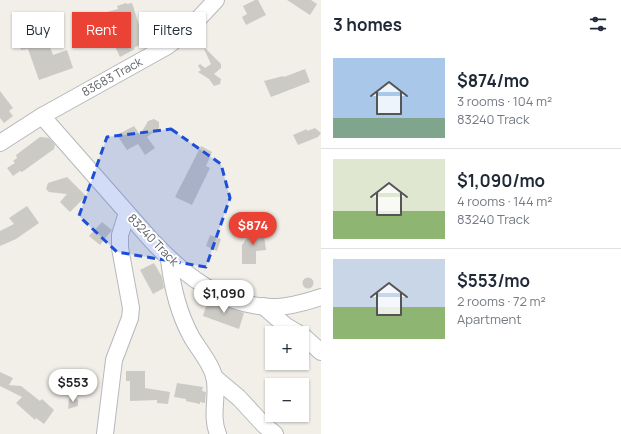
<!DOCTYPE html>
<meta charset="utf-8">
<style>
body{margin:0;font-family:Manrope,sans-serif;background:#f6f6f7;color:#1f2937;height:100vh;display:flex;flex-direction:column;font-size:15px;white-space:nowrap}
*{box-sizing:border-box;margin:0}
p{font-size:13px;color:#747a83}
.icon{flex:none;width:22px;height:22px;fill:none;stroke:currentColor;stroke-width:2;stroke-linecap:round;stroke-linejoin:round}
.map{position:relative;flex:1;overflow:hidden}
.sheet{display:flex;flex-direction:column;background:#fff;width:300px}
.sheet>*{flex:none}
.banner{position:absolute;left:12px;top:12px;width:249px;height:36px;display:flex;gap:8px}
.buttons{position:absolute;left:265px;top:326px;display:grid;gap:8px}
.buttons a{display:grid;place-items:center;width:44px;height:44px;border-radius:0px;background:#fff;box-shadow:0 1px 3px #0004;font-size:20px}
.price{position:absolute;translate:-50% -34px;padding:0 9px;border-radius:14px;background:#fff;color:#222;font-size:13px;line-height:26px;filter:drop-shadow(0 1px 2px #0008)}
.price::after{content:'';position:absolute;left:50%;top:24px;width:12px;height:9px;margin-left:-6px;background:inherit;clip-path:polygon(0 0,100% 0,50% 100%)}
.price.on{background:#ea4335;color:#fff}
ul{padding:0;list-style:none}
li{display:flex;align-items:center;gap:12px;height:100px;padding:0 12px}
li+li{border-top:1px solid #e0e1e3}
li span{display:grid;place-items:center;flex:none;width:112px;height:80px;border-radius:0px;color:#555}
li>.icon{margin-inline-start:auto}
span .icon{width:48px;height:48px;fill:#fffc;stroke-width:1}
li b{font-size:17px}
h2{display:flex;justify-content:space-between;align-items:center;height:48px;padding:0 12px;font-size:17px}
.pill{padding:0 14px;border-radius:0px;background:#fff;box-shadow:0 1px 3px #0004;font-size:14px;line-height:36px}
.pill.on{background:#ea4335;color:#fff}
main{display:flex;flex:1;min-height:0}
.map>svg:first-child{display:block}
</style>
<main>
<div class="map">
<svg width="321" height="434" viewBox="0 0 321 434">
<rect width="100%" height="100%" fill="#f1efe8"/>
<g fill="#cccac5">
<path d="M255,0H258L266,15L246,25L242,17L247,14L243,6Z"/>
<path d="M287,0H311L317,4L310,15Z"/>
<path d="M126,3L127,4L132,3L140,28L149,24L155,36L134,48L135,49L120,57L113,42L116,41L107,12L118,9L117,6Z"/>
<path d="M42,25V28L48,26L51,38L47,39L53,55L67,50L73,68L39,80L28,49L21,50L18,40L21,39L19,32Z"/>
<path d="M205,48L221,64V68L214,74L221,79L220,84L214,86L209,79L198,72L201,70L198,66L200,64L205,68L211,64L204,49Z"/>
<path d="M305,69L310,82L271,97L264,81L283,76L284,77Z"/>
<path d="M0,91L13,108L9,111L13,116L4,123L0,118Z"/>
<path d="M154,119L159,122V128L147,137L155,148L145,155L138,144L127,150L117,135L134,126L140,135L148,121Z"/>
<path d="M315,128L321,133L318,137L298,145L293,135L307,129V131Z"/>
<path d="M40,137L49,138L55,145L54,149L22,172L20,171L13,176L7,168L15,163L13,161L17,158L16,155Z"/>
<path d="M201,146L212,152L206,166L210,168L192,205L175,197Z"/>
<path d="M67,177L86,196L70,212L60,202L67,194L49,192L46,189L48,183Z"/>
<path d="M27,206L39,223L16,239L0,246V231L14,224L9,218Z"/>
<path d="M102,222L112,230L100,245L89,236Z"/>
<path d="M263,229L266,250L256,251V264H242V245L247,238L246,230Z"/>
<path d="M210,235L221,239L217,251L206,246Z"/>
<path d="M154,263L162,277L164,288L153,294L140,270Z"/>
<circle cx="308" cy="283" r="5.5"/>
<path d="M208,300L244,313L239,329L203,316Z"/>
<path d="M126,371H145V388L170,392L168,404L157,403V400L130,401V381H126Z"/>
<path d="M0,372L13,378L9,385L21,386L40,401L42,399L54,410L44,424L36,418L35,420L16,403L22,397L0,386Z"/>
<path d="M177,383L203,387L202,391L206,392L205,403L200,402V404L186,401V399L174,397Z"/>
<path d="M74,397L78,400V406L68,409L69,399Z"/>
</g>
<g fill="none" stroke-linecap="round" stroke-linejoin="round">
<g stroke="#b5b8bc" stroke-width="18">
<g id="minor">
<path d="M42,116L152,241C184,275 224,307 273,307C289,307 306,302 321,297"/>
<path d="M0,143L42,116L166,47L186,32L216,0"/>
<path d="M169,259C172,287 178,312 191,336C198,349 210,361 214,376C219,395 210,415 218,434"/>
<path d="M263,306L286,326L298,333"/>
<path d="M302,335L321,352"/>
<path d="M214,377L239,398L264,425L275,434"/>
<path d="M105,434L114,360L130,318L131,308L120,248V235L127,213"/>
</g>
</g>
<use href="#minor" stroke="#fff" stroke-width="16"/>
</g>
<path fill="#1d4ed8" fill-opacity="0.2" stroke="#1d4ed8" stroke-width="3" stroke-dasharray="8 5" stroke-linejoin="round" d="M171,129L221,164L230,198L206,267L117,252L79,216L107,137Z"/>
<g text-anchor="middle" stroke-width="4" stroke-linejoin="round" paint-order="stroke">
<g font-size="12" fill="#5f6368" stroke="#fff">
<text transform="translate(112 77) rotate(-29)" y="4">83683 Track</text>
<text transform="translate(153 240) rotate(46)" y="4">83240 Track</text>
</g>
</g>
</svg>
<div class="buttons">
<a>+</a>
<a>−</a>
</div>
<b class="price on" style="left:253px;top:246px">$874</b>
<b class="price" style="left:224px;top:314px">$1,090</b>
<b class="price" style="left:73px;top:403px">$553</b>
<div class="banner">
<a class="pill">Buy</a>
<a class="pill on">Rent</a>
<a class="pill">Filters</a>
</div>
</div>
<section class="sheet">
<h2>3 homes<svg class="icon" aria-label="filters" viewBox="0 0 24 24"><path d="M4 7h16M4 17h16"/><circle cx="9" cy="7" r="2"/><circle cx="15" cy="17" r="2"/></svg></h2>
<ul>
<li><span style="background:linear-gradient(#a9c7e8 75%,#7fa58c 0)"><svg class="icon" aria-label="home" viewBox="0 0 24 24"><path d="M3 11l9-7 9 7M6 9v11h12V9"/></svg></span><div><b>$874/mo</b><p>3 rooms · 104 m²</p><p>83240 Track</p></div></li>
<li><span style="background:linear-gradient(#dfe7d0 65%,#8fb573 0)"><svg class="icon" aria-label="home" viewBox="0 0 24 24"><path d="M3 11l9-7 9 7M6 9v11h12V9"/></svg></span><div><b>$1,090/mo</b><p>4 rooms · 144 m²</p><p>83240 Track</p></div></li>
<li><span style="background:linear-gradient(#c9d6e8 60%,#8fb573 0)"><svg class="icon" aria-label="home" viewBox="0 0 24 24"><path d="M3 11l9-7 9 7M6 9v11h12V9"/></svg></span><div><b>$553/mo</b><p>2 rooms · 72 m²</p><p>Apartment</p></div></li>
</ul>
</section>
</main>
